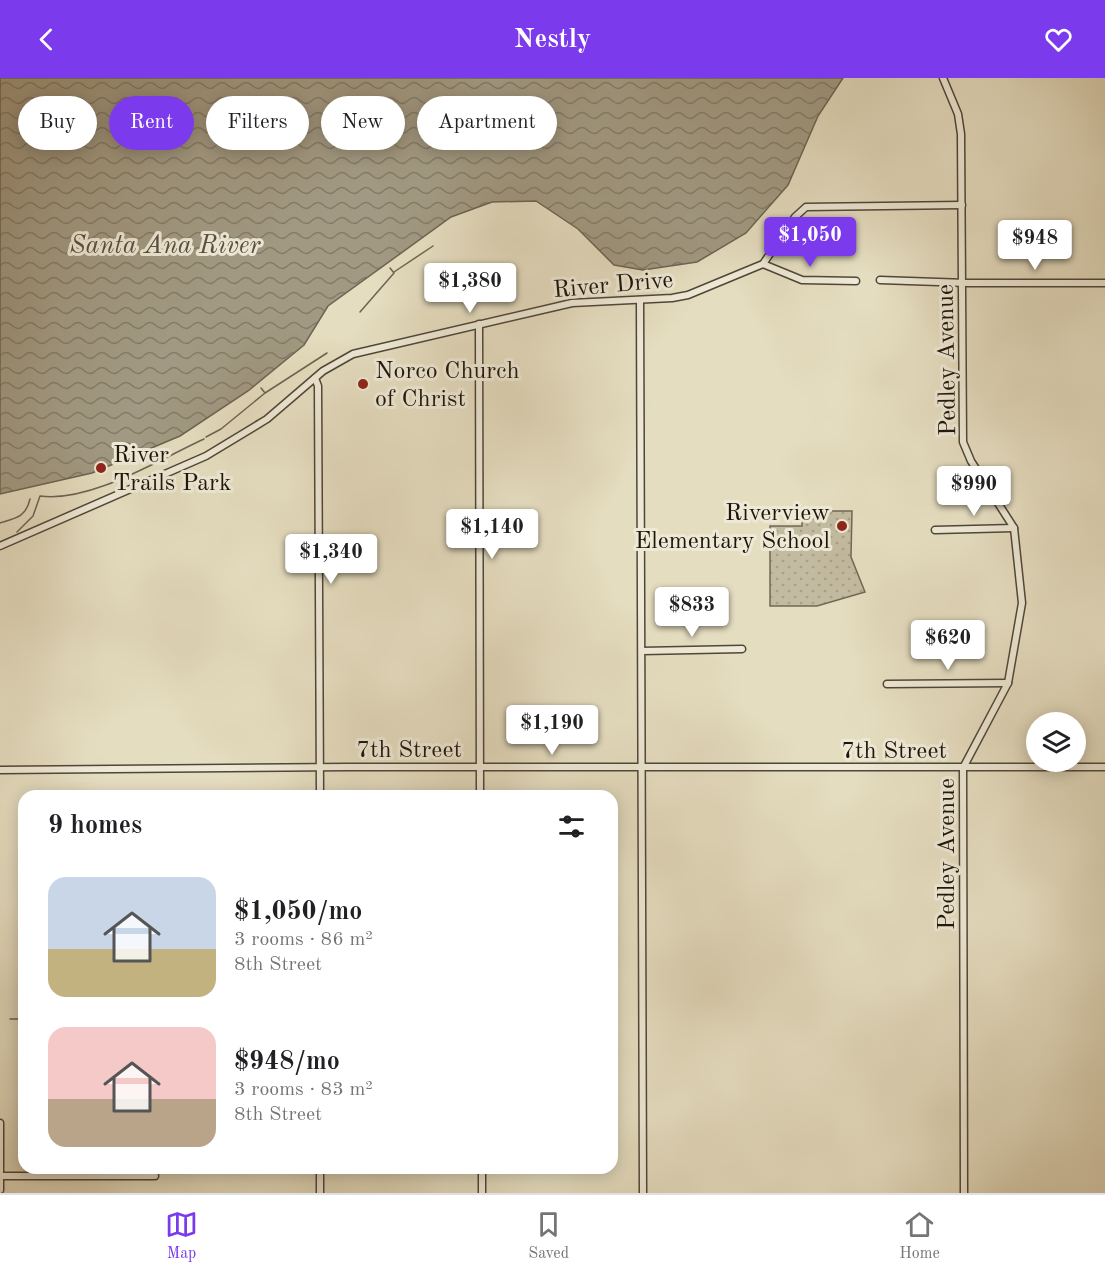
<!DOCTYPE html>
<meta charset="utf-8">
<style>
body{margin:0;font-family:"Old Standard TT",serif;background:#f6f6f6;color:#202124;height:100vh;display:flex;flex-direction:column;font-size:22px;white-space:nowrap}
*{box-sizing:border-box;margin:0}
p{font-size:20px;color:#757577}
.icon{flex:none;width:33px;height:33px;fill:none;stroke:currentColor;stroke-width:2;stroke-linecap:round;stroke-linejoin:round}
.map{position:relative;flex:1;overflow:hidden}
.sheet{position:absolute;left:18px;top:712px;width:600px;height:384px;display:flex;flex-direction:column;background:#fff;border-radius:18px;box-shadow:0 3px 15px #0003}
.sheet>*{flex:none}
.banner{position:absolute;left:18px;top:18px;width:600px;height:54px;display:flex;gap:12px}
.tools{position:absolute;left:1026px;top:634px;display:grid;gap:12px}
.tools a{display:grid;place-items:center;width:60px;height:60px;border-radius:50%;background:#fff;box-shadow:0 3px 15px #0003;font-size:30px}
.price{position:absolute;translate:-50% -51px;padding:0 14px;border-radius:6px;background:#fff;color:#222;font-size:20px;line-height:39px;filter:drop-shadow(0 2px 3px #0008)}
.price::after{content:'';position:absolute;left:50%;top:36px;width:18px;height:14px;margin-left:-9px;background:inherit;clip-path:polygon(0 0,100% 0,50% 100%)}
.price.current{background:#7c3aed;color:#fff}
ul{padding:0;list-style:none}
li{display:flex;align-items:center;gap:18px;height:150px;padding:0 30px}
li span{display:grid;place-items:center;flex:none;width:168px;height:120px;border-radius:18px;color:#555}
li>.icon{margin-inline-start:auto}
span .icon{width:72px;height:72px;fill:#fffc;stroke-width:1}
li b{font-size:26px}
h2{display:flex;justify-content:space-between;align-items:center;height:72px;padding:0 30px;font-size:26px}
.tag{padding:0 21px;border-radius:27px;background:#fff;box-shadow:0 3px 15px #0003;font-size:21px;line-height:54px}
.tag.current{background:#7c3aed;color:#fff}
header{display:flex;justify-content:space-between;align-items:center;height:78px;padding:0 30px;background:#7c3aed;color:#fff;font-size:27px;font-weight:700}
.menu{display:flex;justify-content:space-around;align-items:center;height:84px;border-top:2px solid #e0e0e0;background:#fff;font-size:16px;color:#757577}
.menu a{display:grid;justify-items:center;gap:3px}
.menu .current{color:#7c3aed}
.map>svg:first-child{display:block}
</style>
<header><svg class="icon" aria-label="back" viewBox="0 0 24 24"><path d="M15 5l-7 7 7 7"/></svg>Nestly<svg class="icon" aria-label="heart" viewBox="0 0 24 24"><path d="M12 20l-8-8c-3-5 5-10 8-4 3-6 11-1 8 4z"/></svg></header>
<div class="map">
<svg width="1105" height="1115" viewBox="0 0 1105 1115">
<defs>
<pattern id="grass-dots" width="8" height="8" patternUnits="userSpaceOnUse" patternTransform="scale(1.5)"><rect width="8" height="8" fill="#c3bba1"/><path d="M2 2h.1M6 6h.1" fill="none" stroke="#a7a089" stroke-width="1.8" stroke-linecap="round"/></pattern>
<pattern id="water-waves" width="16" height="10" patternUnits="userSpaceOnUse" patternTransform="scale(1.5)"><rect width="16" height="10" fill="#a19982"/><path d="M0 5q4-4 8 0t8 0" fill="none" stroke="#837c69"/></pattern>
</defs>
<rect width="100%" height="100%" fill="#e5ddc0"/>
<filter id="stains"><feTurbulence type="fractalNoise" baseFrequency=".00333" numOctaves="4"/><feColorMatrix values="0 0 0 0 .2 0 0 0 0 .09 0 0 0 0 .02 0 0 0 .5 -.17"/></filter>
<radialGradient id="worn" r=".72"><stop offset=".6" stop-color="#630" stop-opacity="0"/><stop offset="1" stop-color="#630" stop-opacity=".3"/></radialGradient>
<path fill="url(#grass-dots)" stroke="#706856" stroke-width="1.5" d="M802,433H852L851,479L865,514L817,528H770V448H802Z"/>
<path fill="url(#water-waves)" stroke="#6c6452" stroke-width="1.5" d="M0,0H843L818,38L788,107L746,155L697,184L643,192L614,187L578,151L536,123L492,124L451,139L328,228L304,267L248,313L180,358L92,395L0,416Z"/>
<g fill="none" stroke-linecap="round" stroke-linejoin="round">
<g stroke="#6c6452" stroke-width="1.5">
<path d="M394,194L433,168"/>
<path d="M360,234L394,195L390,190"/>
<path d="M261,310L265,315L327,275"/>
<path d="M206,359L221,351L265,315"/>
<path d="M153,377L155,383"/>
<path d="M0,445C16,440 26,439 30,421"/>
<path d="M17,454L33,438L40,418C90,425 158,382 204,361"/>
<path d="M10,941H24"/>
</g>
<g stroke="#4f4638" stroke-width="9">
<g id="street">
<path d="M943,0L958,36L961,56L963,364L971,383L1014,450L1022,525L1008,605L963,690L964,1115"/>
<path d="M763,186L802,202L856,203"/>
<path d="M880,202L967,205H1105"/>
<path d="M640,222L643,1115"/>
<path d="M479,246L480,718"/>
<path d="M315,300L318,308L320,718"/>
<path d="M935,452L1014,450"/>
<path d="M0,468L206,378L267,341L323,293L353,276L572,225L672,220L688,217L763,186L795,139L806,129L962,127"/>
<path d="M642,573L742,571"/>
<path d="M887,606L1008,605"/>
<path d="M0,692L347,689H1105"/>
<path d="M0,1045V1112"/>
<path d="M320,1090V1115"/>
<path d="M482,1090V1115"/>
<path d="M0,1098H155"/>
</g>
</g>
<use href="#street" stroke="#eee9d6" stroke-width="6"/>
</g>
<g fill="#8f2418" stroke="#eee9d6" stroke-width="2">
<circle cx="363" cy="306" r="6"/>
<circle cx="101" cy="390" r="6"/>
<circle cx="842" cy="448" r="6"/>
</g>
<g text-anchor="middle" stroke-width="6" stroke-linejoin="round" paint-order="stroke">
<g font-size="24" fill="#1d140a" stroke="#eee9d6">
<text transform="translate(613 206) rotate(-5)" y="8">River Drive</text>
<text transform="translate(946 282) rotate(-91)" y="8">Pedley Avenue</text>
<text x="409" y="679">7th Street</text>
<text x="894" y="680">7th Street</text>
<text transform="translate(946 776) rotate(-90)" y="8">Pedley Avenue</text>
</g>
<g font-size="24" fill="#1d140a" stroke="#eee9d6" text-anchor="start">
<text x="375" y="300">Norco Church<tspan x="375" dy="28">of Christ</tspan></text>
<text x="113" y="384">River<tspan x="113" dy="28">Trails Park</tspan></text>
<text x="830" y="442" text-anchor="end">Riverview<tspan x="830" dy="28">Elementary School</tspan></text>
</g>
<g font-size="26" font-style="italic" fill="#585040" stroke="#eee9d6">
<text x="165" y="175">Santa Ana River</text>
</g>
</g>
<rect width="100%" height="100%" filter="url(#stains)"/>
<rect width="100%" height="100%" fill="url(#worn)"/>
</svg>
<div class="tools">
<a><svg class="icon" aria-label="layers" viewBox="0 0 24 24"><path d="M12 4l9 5-9 5-9-5zM3 14l9 5 9-5"/></svg></a>
</div>
<b class="price current" style="left:810px;top:190px">$1,050</b>
<b class="price" style="left:1035px;top:193px">$948</b>
<b class="price" style="left:470px;top:236px">$1,380</b>
<b class="price" style="left:974px;top:439px">$990</b>
<b class="price" style="left:492px;top:482px">$1,140</b>
<b class="price" style="left:331px;top:507px">$1,340</b>
<b class="price" style="left:692px;top:560px">$833</b>
<b class="price" style="left:948px;top:593px">$620</b>
<b class="price" style="left:552px;top:678px">$1,190</b>
<div class="banner">
<a class="tag">Buy</a>
<a class="tag current">Rent</a>
<a class="tag">Filters</a>
<a class="tag">New</a>
<a class="tag">Apartment</a>
</div>
<section class="sheet">
<h2>9 homes<svg class="icon" aria-label="filters" viewBox="0 0 24 24"><path d="M4 7h16M4 17h16"/><circle cx="9" cy="7" r="2"/><circle cx="15" cy="17" r="2"/></svg></h2>
<ul>
<li><span style="background:linear-gradient(#c9d6e8 60%,#c2b280 0)"><svg class="icon" aria-label="home" viewBox="0 0 24 24"><path d="M3 11l9-7 9 7M6 9v11h12V9"/></svg></span><div><b>$1,050/mo</b><p>3 rooms · 86 m²</p><p>8th Street</p></div></li>
<li><span style="background:linear-gradient(#f6c9c9 60%,#b9a48a 0)"><svg class="icon" aria-label="home" viewBox="0 0 24 24"><path d="M3 11l9-7 9 7M6 9v11h12V9"/></svg></span><div><b>$948/mo</b><p>3 rooms · 83 m²</p><p>8th Street</p></div></li>
</ul>
</section>
</div>
<nav class="menu">
<a class="current"><svg class="icon" aria-label="map" viewBox="0 0 24 24"><path d="M3 6l6-2 6 2 6-2v14l-6 2-6-2-6 2zM9 4v14M15 6v14"/></svg>Map</a>
<a><svg class="icon" aria-label="saved" viewBox="0 0 24 24"><path d="M7 4h10v16l-5-4-5 4z"/></svg>Saved</a>
<a><svg class="icon" aria-label="home" viewBox="0 0 24 24"><path d="M3 11l9-7 9 7M6 9v11h12V9"/></svg>Home</a>
</nav>
